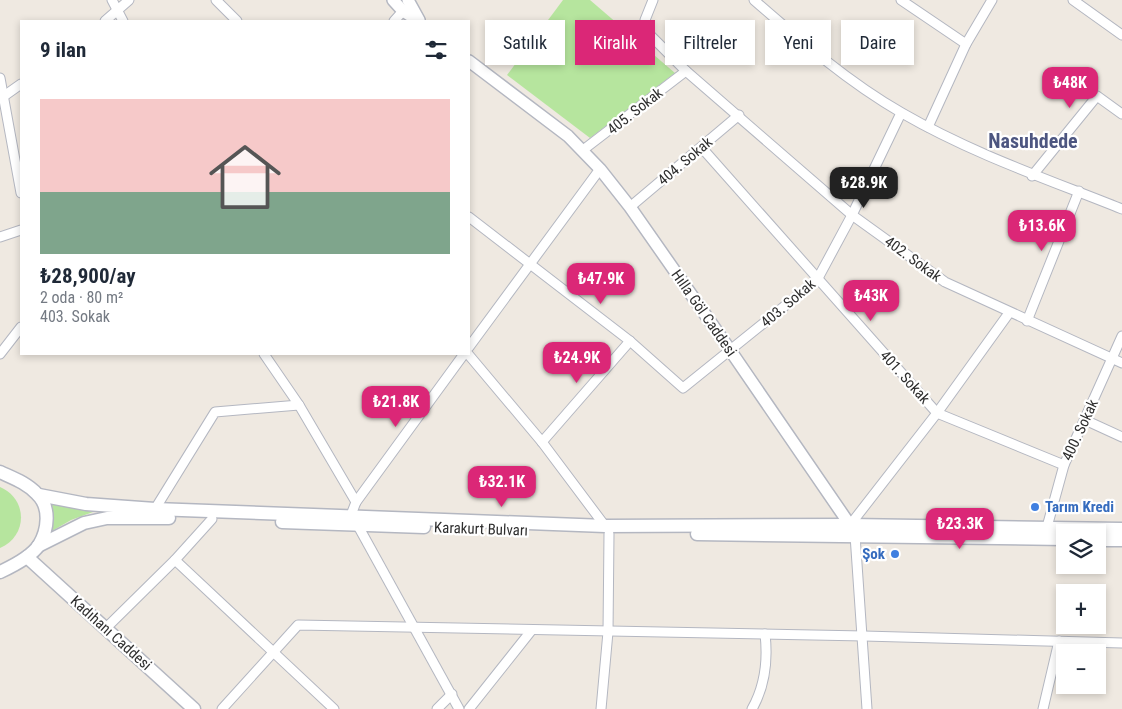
<!DOCTYPE html>
<html lang="tr">
<meta charset="utf-8">
<style>
body{margin:0;font-family:"Roboto Condensed",sans-serif;background:#f2f2f3;color:#1f2937;height:100vh;display:flex;flex-direction:column;font-size:19px;white-space:nowrap}
*{box-sizing:border-box;margin:0}
p{font-size:16px;color:#747a83}
.icon{flex:none;width:28px;height:28px;fill:none;stroke:currentColor;stroke-width:2;stroke-linecap:round;stroke-linejoin:round}
.map{position:relative;flex:1;overflow:hidden}
.drawer{position:absolute;left:20px;top:20px;width:450px;height:335px;display:flex;flex-direction:column;background:#fff;border-radius:0px;box-shadow:0 2px 8px #0003}
.drawer>*{flex:none}
.guide{position:absolute;left:485px;top:20px;width:475px;height:45px;display:flex;gap:10px}
.tools{position:absolute;left:1056px;top:524px;display:grid;gap:10px}
.tools a{display:grid;place-items:center;width:50px;height:50px;border-radius:0px;background:#fff;box-shadow:0 2px 8px #0003;font-size:25px}
.price{position:absolute;translate:-50% -42px;padding:0 11px;border-radius:10px;background:#db2777;color:#fff;font-size:16px;line-height:32px;filter:drop-shadow(0 1px 2px #0008)}
.price::after{content:'';position:absolute;left:50%;top:30px;width:15px;height:11px;margin-left:-8px;background:inherit;clip-path:polygon(0 0,100% 0,50% 100%)}
.price.selected{background:#222;color:#fff}
ul{padding:0;list-style:none}
li{display:grid;align-content:center;gap:10px;height:265px;padding:0 20px}
li+li{border-top:1px solid #e0e1e3}
li span{display:grid;place-items:center;height:155px;border-radius:0px;color:#555}
li>.icon{margin-inline-start:auto}
span .icon{width:90px;height:90px;fill:#fffc;stroke-width:1}
li b{font-size:21px}
h2{display:flex;justify-content:space-between;align-items:center;height:60px;padding:0 20px;font-size:21px}
.tag{padding:0 18px;border-radius:0px;background:#fff;box-shadow:0 2px 8px #0003;font-size:18px;line-height:45px}
.tag.selected{background:#db2777;color:#fff}
.map>svg:first-child{display:block}
</style>
<div class="map">
<svg width="1122" height="709" viewBox="0 0 1122 709">
<rect width="100%" height="100%" fill="#efe9e1"/>
<g fill="#b6e59e">
<path d="M563,0H590L675,73L590,138L507,75Z"/>
<path d="M0,487C28,499 28,536 0,548Z"/>
<path d="M50,499L68,507L93,512L71,520L52,531L53,509Z"/>
</g>
<g fill="none" stroke-linecap="round" stroke-linejoin="round">
<g stroke="#b4b7c1" stroke-width="11">
<g id="minor">
<path d="M112,0L123,21"/>
<path d="M216,0L237,21"/>
<path d="M653,0L645,20L646,31L686,71L852,215L945,282L1122,363"/>
<path d="M754,0C801,41 848,82 902,113C973,154 1047,179 1122,209"/>
<path d="M901,0L966,44"/>
<path d="M1073,0L1122,35"/>
<path d="M105,21L129,0"/>
<path d="M394,21L403,11"/>
<path d="M0,78L21,193"/>
<path d="M4,96L21,84"/>
<path d="M928,127L966,44L992,0"/>
<path d="M702,148L937,413L1064,465"/>
<path d="M583,150L686,71"/>
<path d="M1032,176L1097,96L1122,114"/>
<path d="M630,207L739,115"/>
<path d="M469,217L630,341L683,388L817,280L852,215L901,113"/>
<path d="M0,237L21,230"/>
<path d="M1027,321L1079,191"/>
<path d="M469,347L600,169"/>
<path d="M0,354L21,327"/>
<path d="M264,354L299,405L356,502"/>
<path d="M468,354L542,442L605,526"/>
<path d="M1085,420L1122,437"/>
<path d="M542,442L630,341"/>
<path d="M155,509L215,412L299,405"/>
<path d="M351,515L356,502L464,354"/>
<path d="M357,524L459,709"/>
<path d="M1047,527L1064,465L1122,336"/>
<path d="M175,560L334,709"/>
<path d="M106,628L175,560L212,519"/>
<path d="M222,709L298,625L864,636L1122,643"/>
<path d="M437,709L452,694"/>
<path d="M469,709L531,631"/>
<path d="M601,709L608,632L609,534"/>
<path d="M752,709C765,686 768,660 765,634"/>
<path d="M867,709L855,535L850,525L937,413L1009,313"/>
<path d="M1043,709L1059,641"/>
</g>
</g>
<g stroke="#b4b7c1" stroke-width="14">
<g id="tertiary">
<path d="M393,0L403,11L419,21"/>
<path d="M408,0L419,20"/>
<path d="M469,61L568,136L600,169L630,207L730,350L850,525"/>
</g>
</g>
<g stroke="#b4b7c1" stroke-width="15">
<g id="secondary">
<path d="M0,472C13,478 27,483 37,494C51,507 48,530 39,545C31,557 13,566 0,572"/>
<path d="M39,495L86,504L155,509L605,526L850,525L1122,529"/>
<path d="M282,522L424,527"/>
<path d="M697,534L1065,539"/>
<path d="M1098,540H1122"/>
<path d="M38,546L84,523L107,518H169"/>
<path d="M27,557L194,709"/>
</g>
</g>
<use href="#minor" stroke="#fff" stroke-width="9"/>
<use href="#tertiary" stroke="#fff" stroke-width="11"/>
<use href="#secondary" stroke="#fff" stroke-width="12"/>
</g>
<g fill="#3f7fe0" stroke="#fff" stroke-width="2">
<circle cx="1035" cy="507" r="5"/>
<circle cx="895" cy="554" r="5"/>
</g>
<g text-anchor="middle" stroke-width="4.5" stroke-linejoin="round" paint-order="stroke">
<g font-size="15" fill="#2e2e2e" stroke="#fff">
<text transform="translate(635 111) rotate(-38)" y="5">405. Sokak</text>
<text transform="translate(685 161) rotate(-40)" y="5">404. Sokak</text>
<text transform="translate(913 259) rotate(36)" y="5">402. Sokak</text>
<text transform="translate(788 303) rotate(-40)" y="5">403. Sokak</text>
<text transform="translate(704 313) rotate(55)" y="5">Hılla Göl Caddesi</text>
<text transform="translate(905 377) rotate(48)" y="5">401. Sokak</text>
<text transform="translate(1080 430) rotate(-65)" y="5">400. Sokak</text>
<text transform="translate(481 529) rotate(2)" y="5">Karakurt Bulvarı</text>
<text transform="translate(111 633) rotate(42)" y="5">Kadıhanı Caddesi</text>
</g>
<g font-size="15" font-weight="bold" fill="#366cbe" stroke="#fff" text-anchor="start">
<text x="1045" y="512">Tarım Kredi</text>
<text x="885" y="559" text-anchor="end">Şok</text>
</g>
<g font-size="20" font-weight="bold" fill="#4d5680" stroke="#fff">
<text x="1033" y="148">Nasuhdede</text>
</g>
</g>
</svg>
<div class="tools">
<a><svg class="icon" aria-label="layers" viewBox="0 0 24 24"><path d="M12 4l9 5-9 5-9-5zM3 14l9 5 9-5"/></svg></a>
<a>+</a>
<a>−</a>
</div>
<b class="price" style="left:1070px;top:109px">₺48K</b>
<b class="price selected" style="left:864px;top:209px">₺28.9K</b>
<b class="price" style="left:1042px;top:252px">₺13.6K</b>
<b class="price" style="left:601px;top:305px">₺47.9K</b>
<b class="price" style="left:871px;top:322px">₺43K</b>
<b class="price" style="left:577px;top:384px">₺24.9K</b>
<b class="price" style="left:396px;top:428px">₺21.8K</b>
<b class="price" style="left:502px;top:508px">₺32.1K</b>
<b class="price" style="left:960px;top:550px">₺23.3K</b>
<div class="guide">
<a class="tag">Satılık</a>
<a class="tag selected">Kiralık</a>
<a class="tag">Filtreler</a>
<a class="tag">Yeni</a>
<a class="tag">Daire</a>
</div>
<section class="drawer">
<h2>9 ilan<svg class="icon" aria-label="filters" viewBox="0 0 24 24"><path d="M4 7h16M4 17h16"/><circle cx="9" cy="7" r="2"/><circle cx="15" cy="17" r="2"/></svg></h2>
<ul>
<li><span style="background:linear-gradient(#f6c9c9 60%,#7fa58c 0)"><svg class="icon" aria-label="home" viewBox="0 0 24 24"><path d="M3 11l9-7 9 7M6 9v11h12V9"/></svg></span><div><b>₺28,900/ay</b><p>2 oda · 80 m²</p><p>403. Sokak</p></div></li>
</ul>
</section>
</div>
